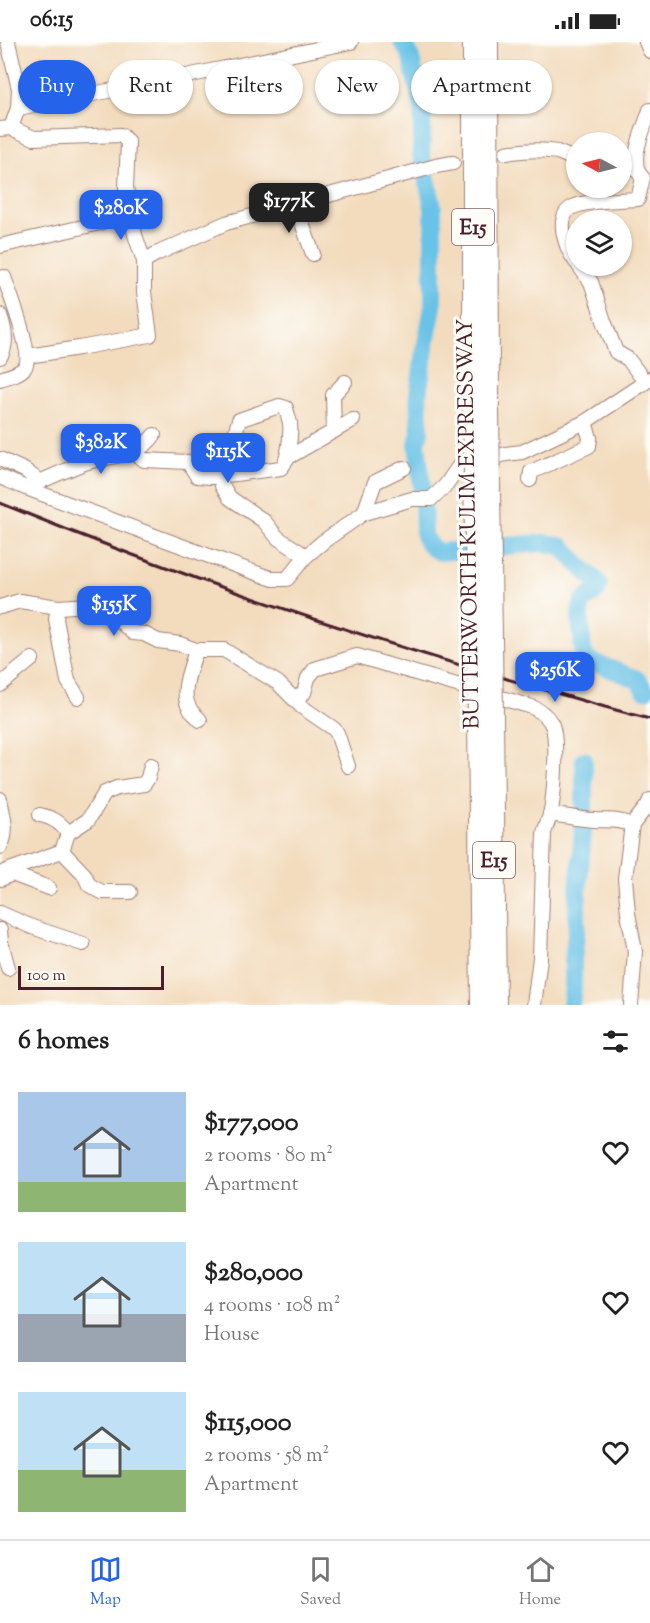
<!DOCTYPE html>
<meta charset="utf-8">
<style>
body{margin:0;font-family:"Sorts Mill Goudy",serif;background:#f6f6f6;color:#222;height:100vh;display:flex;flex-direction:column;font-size:22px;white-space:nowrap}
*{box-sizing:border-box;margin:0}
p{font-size:20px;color:#767676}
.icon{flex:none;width:33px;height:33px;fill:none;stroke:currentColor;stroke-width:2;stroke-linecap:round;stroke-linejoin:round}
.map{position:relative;height:963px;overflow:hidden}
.details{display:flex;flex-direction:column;background:#fff;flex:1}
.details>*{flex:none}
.top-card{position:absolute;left:18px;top:18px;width:615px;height:54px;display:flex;gap:12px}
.needle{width:39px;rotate:277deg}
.controls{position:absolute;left:566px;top:90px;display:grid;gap:12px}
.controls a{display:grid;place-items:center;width:66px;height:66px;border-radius:50%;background:#fff;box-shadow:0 2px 4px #0004;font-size:30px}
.scale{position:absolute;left:18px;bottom:15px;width:146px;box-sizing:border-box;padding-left:6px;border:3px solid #4a1f2b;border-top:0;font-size:16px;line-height:21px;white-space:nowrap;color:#4a1f2b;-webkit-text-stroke:4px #fdfcf7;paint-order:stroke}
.price{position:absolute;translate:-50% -51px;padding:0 14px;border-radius:12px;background:#2563eb;color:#fff;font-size:20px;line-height:39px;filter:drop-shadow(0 2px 3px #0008)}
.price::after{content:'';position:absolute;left:50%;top:36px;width:18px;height:14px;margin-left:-9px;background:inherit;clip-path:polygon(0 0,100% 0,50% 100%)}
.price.selected{background:#222;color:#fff}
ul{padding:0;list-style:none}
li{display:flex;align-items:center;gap:18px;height:150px;padding:0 18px}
li span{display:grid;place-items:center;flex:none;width:168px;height:120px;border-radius:0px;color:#555}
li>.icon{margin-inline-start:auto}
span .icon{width:72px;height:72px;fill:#fffc;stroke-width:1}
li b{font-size:26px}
h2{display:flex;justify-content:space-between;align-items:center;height:72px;padding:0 18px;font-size:26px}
.pill{padding:0 21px;border-radius:27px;background:#fff;box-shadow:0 2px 4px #0004;font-size:21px;line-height:54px}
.pill.selected{background:#2563eb;color:#fff}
.status{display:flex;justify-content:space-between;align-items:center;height:42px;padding:0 30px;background:#fff;direction:ltr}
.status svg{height:16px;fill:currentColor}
.tabs{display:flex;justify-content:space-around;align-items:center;height:84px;border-top:2px solid #e0e0e0;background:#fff;font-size:16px;color:#767676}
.tabs a{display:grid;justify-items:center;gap:3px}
.tabs .selected{color:#2563eb}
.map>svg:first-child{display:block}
</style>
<div class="status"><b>06:15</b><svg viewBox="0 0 49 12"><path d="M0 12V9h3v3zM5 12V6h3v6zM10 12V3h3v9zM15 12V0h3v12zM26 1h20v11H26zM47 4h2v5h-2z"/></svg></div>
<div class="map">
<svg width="650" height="963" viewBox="0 0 650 963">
<rect width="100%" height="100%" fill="#fdfcf7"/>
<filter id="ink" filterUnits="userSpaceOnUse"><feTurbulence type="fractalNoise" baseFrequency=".0167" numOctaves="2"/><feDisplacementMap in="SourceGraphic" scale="12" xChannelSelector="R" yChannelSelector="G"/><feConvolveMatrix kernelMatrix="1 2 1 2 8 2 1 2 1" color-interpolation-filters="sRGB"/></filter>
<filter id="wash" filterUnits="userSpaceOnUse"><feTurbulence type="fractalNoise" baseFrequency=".008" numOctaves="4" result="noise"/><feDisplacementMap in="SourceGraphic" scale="24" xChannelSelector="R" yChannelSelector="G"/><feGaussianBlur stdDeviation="1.35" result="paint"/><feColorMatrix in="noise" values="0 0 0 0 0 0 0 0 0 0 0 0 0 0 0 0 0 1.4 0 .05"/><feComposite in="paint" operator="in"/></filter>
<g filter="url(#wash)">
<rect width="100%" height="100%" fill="#f3dcbe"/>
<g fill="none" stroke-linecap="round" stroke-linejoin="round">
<g stroke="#69c2e7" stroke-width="18">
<path d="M402,0L410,12L423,68L421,111L433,165V265L425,306L418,353L420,389L417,402L423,452L424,493L427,500L432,506L440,510L542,501L552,502L563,505L579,523L599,541L597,549L583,559L580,570L583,609L587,618L637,637L645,648"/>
<path d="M571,963L573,946V918L577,884V862L584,777V718"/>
</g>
</g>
</g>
<g filter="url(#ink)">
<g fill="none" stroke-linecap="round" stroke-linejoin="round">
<g stroke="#9e7e74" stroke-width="16">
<g id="minor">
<path d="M8,0L19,47L18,66L11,86"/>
<path d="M646,0L650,9"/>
<path d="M18,66L172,37L351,0"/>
<path d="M0,87L11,86L34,96L121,93L128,100L126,146L131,166L135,193L144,219V250L150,293L79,306L28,314"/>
<path d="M506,111C523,108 541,107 557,110C564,112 569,116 576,117"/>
<path d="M295,162L313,212"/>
<path d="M0,204L100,181"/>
<path d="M144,219L156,212L226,181L436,124L453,121"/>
<path d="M576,220C567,208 553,174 573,165C589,158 620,158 638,157L643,136C626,121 645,85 650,68"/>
<path d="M579,224L591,240L604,279L616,310L628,317L645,340"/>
<path d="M0,236L4,235C9,250 34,313 25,325C20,332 8,334 0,337"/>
<path d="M0,273C5,287 8,303 0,315"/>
<path d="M334,389L353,378"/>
<path d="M134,410L144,418L188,420L197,434L212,435L228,416L239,378L279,364L286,366C287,371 289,376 290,381C291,392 289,419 281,426L212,435"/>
<path d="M287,416L334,389L333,353L345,340"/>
<path d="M0,417L26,429L40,440"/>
<path d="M220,434L222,444L230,456L264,479L278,496L306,514"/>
<path d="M0,435L26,446L198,510L273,537H287L306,514L324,499L364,471L412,457H431L445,444L459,424L506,412L522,410L585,380L650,337"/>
<path d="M530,438L531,430L589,404L590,396L585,380"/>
<path d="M26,446C44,438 63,429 82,422C105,413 138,417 154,393"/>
<path d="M364,471L375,440L404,426"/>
<path d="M0,565L20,559L58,565L89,563L111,571L133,591L144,592L158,599L180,602L196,608H224L278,641L302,665L334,687L337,691L348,724"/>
<path d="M58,565L56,577L68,639L78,655"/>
<path d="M196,608C191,626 179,650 190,667C192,671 197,674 200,678"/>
<path d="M0,643L32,617"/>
<path d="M295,656L304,651L308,636L315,627L357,614L529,664C538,667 546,672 551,681C559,696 554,756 550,773C548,779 546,785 544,791L540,916L534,963"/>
<path d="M0,757C3,773 9,790 0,805"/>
<path d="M550,772C565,774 579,777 594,778C608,779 619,777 632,783L648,763L650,758"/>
<path d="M40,773C53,776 60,780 68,791"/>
<path d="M62,809L84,832L89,843L102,850H130"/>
<path d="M4,830L62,809L68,791L88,778L105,751L117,746L144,742L148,736L151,723"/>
<path d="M1,837L12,832L49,846"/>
<path d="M0,871L32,885L83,902"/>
<path d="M0,888L1,900L8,926"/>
<path d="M631,963L635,909L628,871L625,836L632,783"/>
</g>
</g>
<g stroke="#9e7e74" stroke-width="22">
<g id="highway">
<path d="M473,0V370"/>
<path d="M488,0L489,369"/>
<path d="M478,674L481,963"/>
<path d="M493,674L496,963"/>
</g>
</g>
<use href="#minor" stroke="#fff" stroke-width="14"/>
<use href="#highway" stroke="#fff" stroke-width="20"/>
<path stroke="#4a1f2b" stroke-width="3" d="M0,461C172,531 349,592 528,643C568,654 609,667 650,677"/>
<g stroke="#9e7e74" stroke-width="22" stroke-linecap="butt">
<g id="highway-bridge">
<path d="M489,369L493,674"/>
<path d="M473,370L478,674"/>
</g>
</g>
<use href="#highway-bridge" stroke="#fff" stroke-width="20"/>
</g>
</g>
<g text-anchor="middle" stroke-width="6" stroke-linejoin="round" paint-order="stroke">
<g fill="#fdfcf7" stroke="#806168" stroke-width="1.5">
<rect x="452" y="167" width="42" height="36" rx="4.5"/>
<rect x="473" y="800" width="42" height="36" rx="4.5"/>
</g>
<g font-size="21" font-weight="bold" fill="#4a1f2b">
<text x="473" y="192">E15</text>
<text x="494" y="825">E15</text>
</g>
<g font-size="22" fill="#4a1f2b" stroke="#fdfcf7">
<text transform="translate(467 482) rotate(-91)" y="8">BUTTERWORTH KULIM EXPRESSWAY</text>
</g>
</g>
</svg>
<div class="controls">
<a><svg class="needle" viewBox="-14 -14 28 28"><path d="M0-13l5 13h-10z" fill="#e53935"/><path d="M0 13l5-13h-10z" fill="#767676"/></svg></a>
<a><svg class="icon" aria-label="layers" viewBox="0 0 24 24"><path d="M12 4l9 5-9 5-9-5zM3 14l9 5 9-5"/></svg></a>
</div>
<div class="scale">100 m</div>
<b class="price selected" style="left:289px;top:192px">$177K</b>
<b class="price" style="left:121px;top:199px">$280K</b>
<b class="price" style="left:101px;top:433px">$382K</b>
<b class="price" style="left:228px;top:442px">$115K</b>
<b class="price" style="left:114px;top:595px">$155K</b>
<b class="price" style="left:555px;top:661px">$256K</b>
<div class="top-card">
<a class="pill selected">Buy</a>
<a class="pill">Rent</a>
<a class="pill">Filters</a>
<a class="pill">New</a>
<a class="pill">Apartment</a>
</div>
</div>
<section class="details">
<h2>6 homes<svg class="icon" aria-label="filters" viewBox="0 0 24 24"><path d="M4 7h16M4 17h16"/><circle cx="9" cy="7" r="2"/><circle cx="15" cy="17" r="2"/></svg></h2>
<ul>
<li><span style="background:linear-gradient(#a9c7e8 75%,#8fb573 0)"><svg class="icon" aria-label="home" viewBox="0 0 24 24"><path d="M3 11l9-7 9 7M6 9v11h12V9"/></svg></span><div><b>$177,000</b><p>2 rooms · 80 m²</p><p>Apartment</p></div><svg class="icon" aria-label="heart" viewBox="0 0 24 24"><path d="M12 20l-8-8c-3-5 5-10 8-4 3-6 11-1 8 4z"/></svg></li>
<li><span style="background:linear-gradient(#bfe0f5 60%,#9aa5b1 0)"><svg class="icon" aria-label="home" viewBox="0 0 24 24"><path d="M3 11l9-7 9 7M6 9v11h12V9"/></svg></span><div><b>$280,000</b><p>4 rooms · 108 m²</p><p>House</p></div><svg class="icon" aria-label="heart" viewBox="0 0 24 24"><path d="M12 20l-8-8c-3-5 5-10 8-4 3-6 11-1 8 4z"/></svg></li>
<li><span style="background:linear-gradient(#bfe0f5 65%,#8fb573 0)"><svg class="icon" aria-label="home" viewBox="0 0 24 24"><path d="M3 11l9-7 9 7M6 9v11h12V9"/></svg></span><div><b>$115,000</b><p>2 rooms · 58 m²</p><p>Apartment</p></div><svg class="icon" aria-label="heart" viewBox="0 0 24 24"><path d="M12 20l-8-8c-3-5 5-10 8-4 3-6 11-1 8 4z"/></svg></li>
</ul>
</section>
<nav class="tabs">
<a class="selected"><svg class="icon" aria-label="map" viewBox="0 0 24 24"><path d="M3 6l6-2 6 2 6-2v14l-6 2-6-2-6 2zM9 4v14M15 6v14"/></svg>Map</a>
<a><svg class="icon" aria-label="saved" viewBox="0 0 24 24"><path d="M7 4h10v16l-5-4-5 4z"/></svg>Saved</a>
<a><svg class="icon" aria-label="home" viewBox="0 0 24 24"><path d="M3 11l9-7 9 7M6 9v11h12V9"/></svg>Home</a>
</nav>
